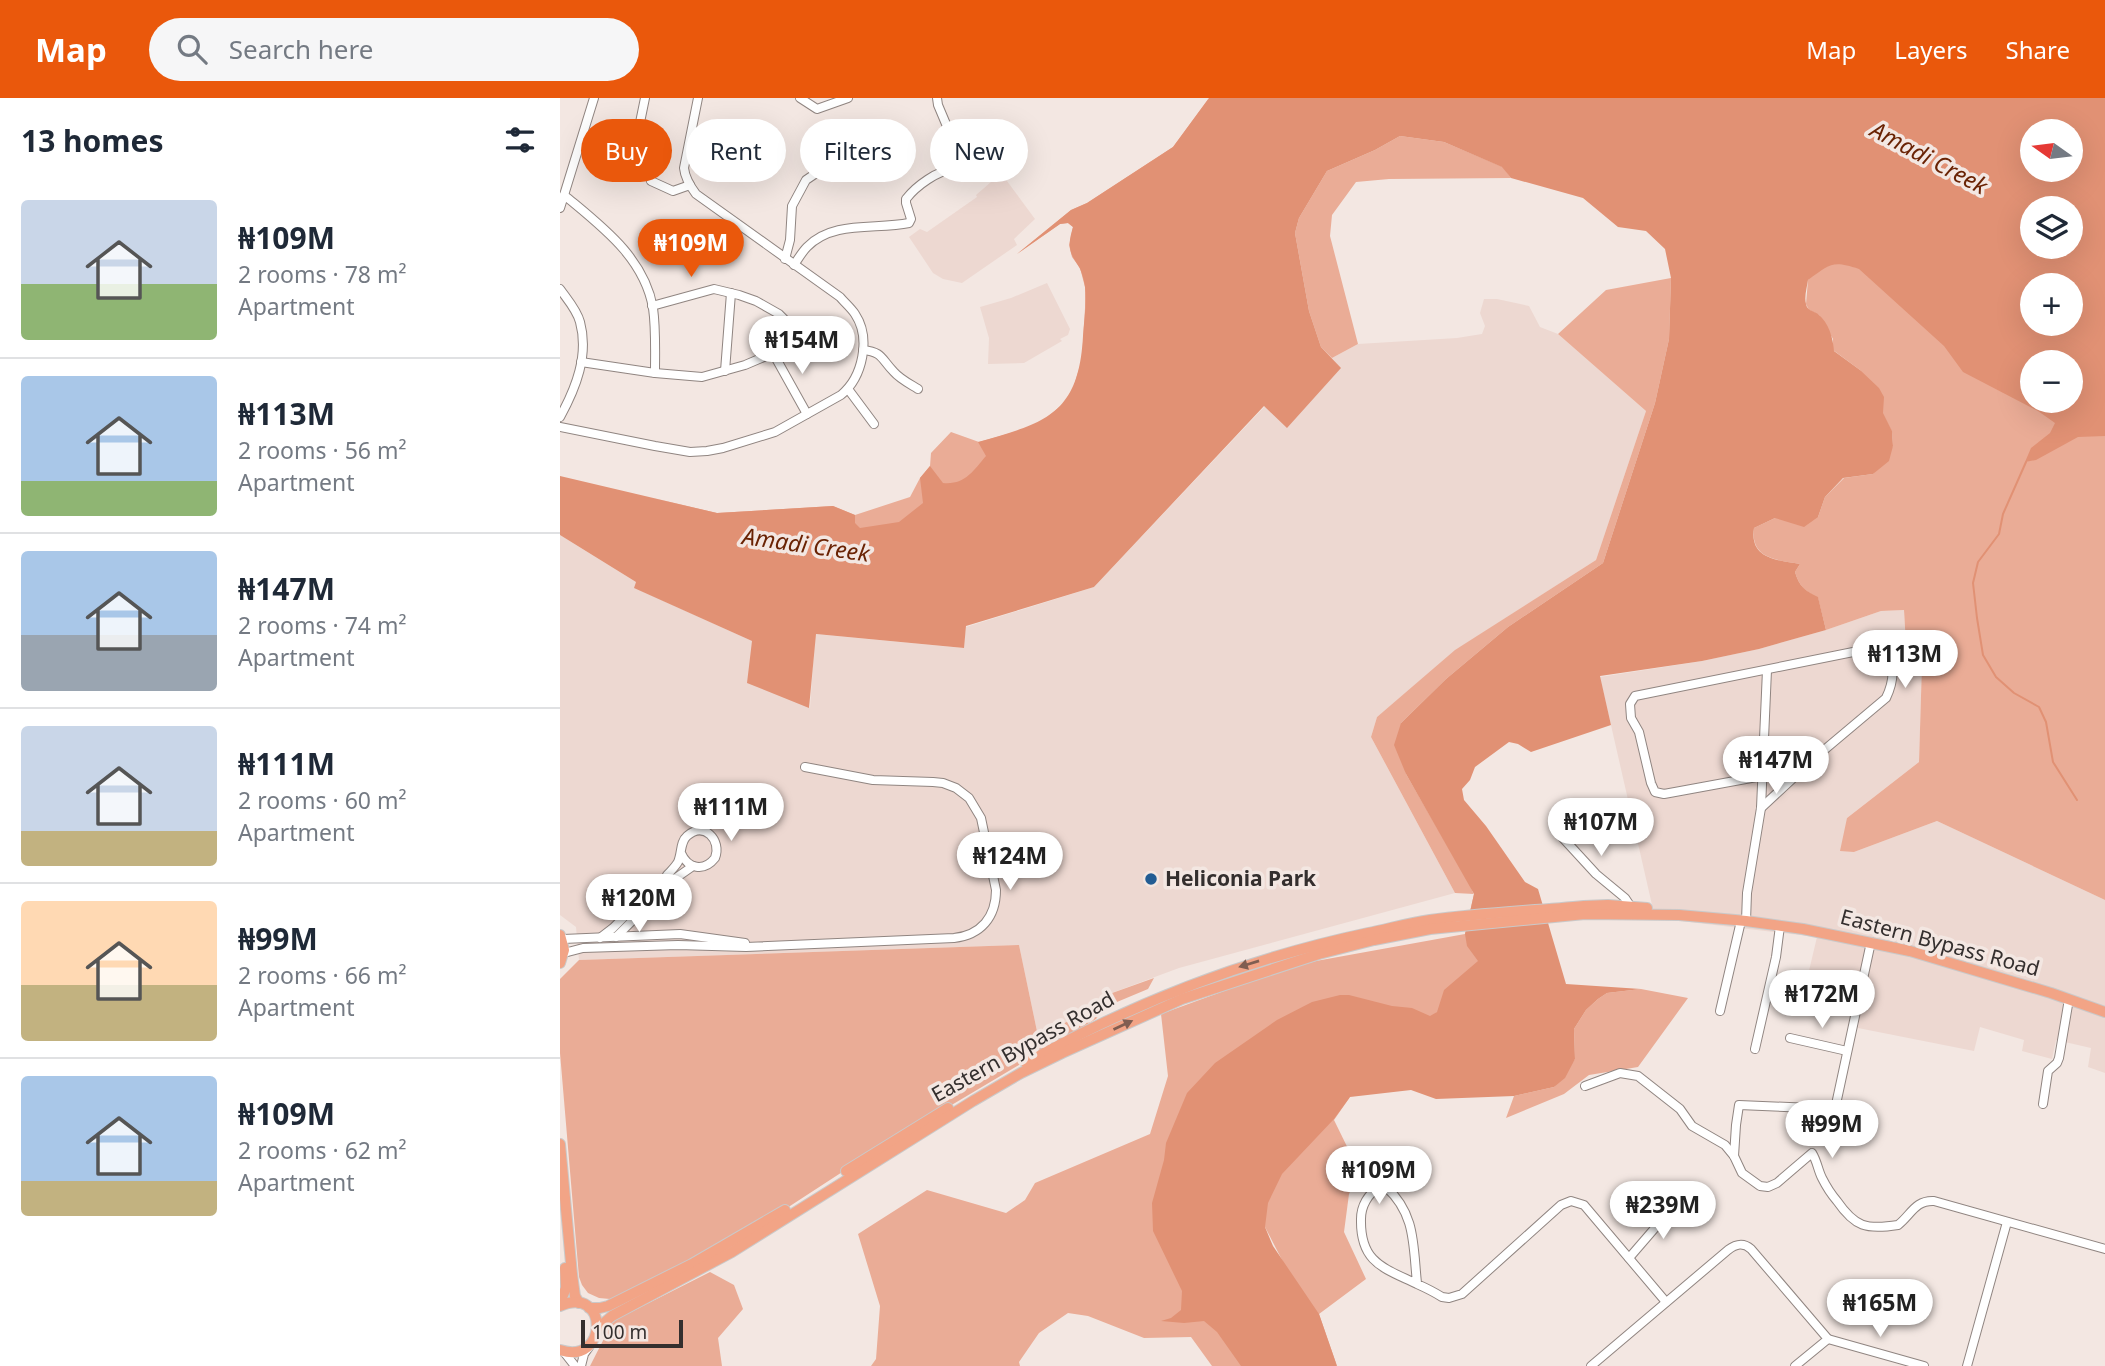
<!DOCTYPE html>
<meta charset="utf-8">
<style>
body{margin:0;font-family:"Noto Sans",sans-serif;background:#f6f6f7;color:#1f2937;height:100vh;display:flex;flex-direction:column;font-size:26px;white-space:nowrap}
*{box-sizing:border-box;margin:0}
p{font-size:23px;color:#747a83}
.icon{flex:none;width:38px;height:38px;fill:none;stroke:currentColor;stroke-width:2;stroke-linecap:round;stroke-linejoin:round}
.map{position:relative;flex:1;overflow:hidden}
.side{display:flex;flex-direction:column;background:#fff;width:560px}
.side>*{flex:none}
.banner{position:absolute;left:21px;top:21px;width:665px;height:63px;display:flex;gap:14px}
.needle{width:46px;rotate:284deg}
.fabs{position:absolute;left:1460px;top:21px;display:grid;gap:14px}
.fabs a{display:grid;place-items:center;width:63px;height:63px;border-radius:50%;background:#fff;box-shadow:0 7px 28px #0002;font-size:35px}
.scale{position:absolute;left:21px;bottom:18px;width:102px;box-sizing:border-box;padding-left:7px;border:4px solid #342f2e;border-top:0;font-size:19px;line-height:24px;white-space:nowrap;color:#342f2e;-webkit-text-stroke:5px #f3e7e2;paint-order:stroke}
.price{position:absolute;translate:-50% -60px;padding:0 16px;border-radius:24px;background:#fff;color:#222;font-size:23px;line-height:46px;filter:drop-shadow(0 2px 4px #0008)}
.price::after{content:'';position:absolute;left:50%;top:42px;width:21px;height:16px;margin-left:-10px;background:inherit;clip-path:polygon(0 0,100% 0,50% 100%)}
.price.on{background:#ea580c;color:#fff}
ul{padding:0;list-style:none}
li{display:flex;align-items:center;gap:21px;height:175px;padding:0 21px}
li+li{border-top:2px solid #e0e1e3}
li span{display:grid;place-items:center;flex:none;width:196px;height:140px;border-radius:7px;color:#555}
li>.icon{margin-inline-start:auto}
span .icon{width:84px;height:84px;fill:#fffc;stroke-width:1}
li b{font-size:30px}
h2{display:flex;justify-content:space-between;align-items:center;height:84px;padding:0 21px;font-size:30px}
.tag{padding:0 24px;border-radius:32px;background:#fff;box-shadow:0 7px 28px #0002;font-size:24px;line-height:63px}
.tag.on{background:#ea580c;color:#fff}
header{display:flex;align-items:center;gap:42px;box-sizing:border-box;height:98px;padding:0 35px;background:#ea580c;color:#fff}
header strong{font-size:33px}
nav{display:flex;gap:38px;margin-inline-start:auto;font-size:24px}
.search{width:490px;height:63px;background:#f6f6f7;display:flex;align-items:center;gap:18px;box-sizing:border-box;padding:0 24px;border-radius:38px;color:#747a83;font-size:26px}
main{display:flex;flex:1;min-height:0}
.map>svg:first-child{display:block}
</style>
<header>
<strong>Map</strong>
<div class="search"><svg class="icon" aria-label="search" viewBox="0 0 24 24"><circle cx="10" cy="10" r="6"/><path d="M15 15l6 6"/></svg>Search here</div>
<nav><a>Map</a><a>Layers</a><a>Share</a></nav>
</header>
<main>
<section class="side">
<h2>13 homes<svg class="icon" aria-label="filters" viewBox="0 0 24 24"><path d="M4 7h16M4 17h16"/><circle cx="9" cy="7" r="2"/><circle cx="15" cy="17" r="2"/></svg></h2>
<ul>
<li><span style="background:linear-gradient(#c9d6e8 60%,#8fb573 0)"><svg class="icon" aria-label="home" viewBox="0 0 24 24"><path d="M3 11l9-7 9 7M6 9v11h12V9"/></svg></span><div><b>₦109M</b><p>2 rooms · 78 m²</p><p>Apartment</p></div></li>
<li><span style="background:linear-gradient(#a9c7e8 75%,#8fb573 0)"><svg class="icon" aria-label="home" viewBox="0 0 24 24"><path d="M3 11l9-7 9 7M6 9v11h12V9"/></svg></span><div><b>₦113M</b><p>2 rooms · 56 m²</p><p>Apartment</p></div></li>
<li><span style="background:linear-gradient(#a9c7e8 60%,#9aa5b1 0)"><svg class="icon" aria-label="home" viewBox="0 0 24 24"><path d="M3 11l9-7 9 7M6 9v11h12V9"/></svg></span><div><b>₦147M</b><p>2 rooms · 74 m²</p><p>Apartment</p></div></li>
<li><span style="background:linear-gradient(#c9d6e8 75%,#c2b280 0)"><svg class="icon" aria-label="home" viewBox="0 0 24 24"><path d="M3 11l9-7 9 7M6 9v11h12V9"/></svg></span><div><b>₦111M</b><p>2 rooms · 60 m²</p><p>Apartment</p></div></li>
<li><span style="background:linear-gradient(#ffd9b3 60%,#c2b280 0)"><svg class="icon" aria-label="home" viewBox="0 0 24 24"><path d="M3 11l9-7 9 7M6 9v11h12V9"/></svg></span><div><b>₦99M</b><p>2 rooms · 66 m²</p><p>Apartment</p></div></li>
<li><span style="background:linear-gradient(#a9c7e8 75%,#c2b280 0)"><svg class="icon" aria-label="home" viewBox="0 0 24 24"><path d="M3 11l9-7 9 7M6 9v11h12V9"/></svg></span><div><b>₦109M</b><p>2 rooms · 62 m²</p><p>Apartment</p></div></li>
</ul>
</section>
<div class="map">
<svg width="1545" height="1268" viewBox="0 0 1545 1268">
<rect width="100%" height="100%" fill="#f3e7e2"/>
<g fill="#edd8d1">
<path d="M447,83L475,121L454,141L457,147L402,185L383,181L373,175L349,139L360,131L367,134L417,99L416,97L431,84Z"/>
<path d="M487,185L510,231L508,237L500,241L502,243L464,265L428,266L429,240L420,209L451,200Z"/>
<path d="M924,201H937L969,208L980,229L998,236L1086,313L1036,462L896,552L817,619L811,639L895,795L619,870L541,899L537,909L478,938L459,847L19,862L16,829L0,817V437L76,484L75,490L192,543L250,610L255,536L403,550L406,529L534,489L705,308L727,329L780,270L772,260L798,246L897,240L922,236L925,228L920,215Z"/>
<path d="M1344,512L1346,547L1362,565L1359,664L1287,720L1294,754L1377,723L1545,802V975L1528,969L1531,950L1496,942L1492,961L1462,953L1464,942L1420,929L1414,953L1298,930L1301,908L1243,898L1257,839L1095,820L1040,579L1142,563L1199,551L1266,532L1321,513Z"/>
</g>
<g fill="#eaac96">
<path d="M649,0L522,291L382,420L272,444L92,400L157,415L273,408L295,417L350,399L360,380L370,368L371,355L391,334L419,344L465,331L485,321L504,305L513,291L522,261L525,210V189L520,170L512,159L509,147L513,129L508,125L500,126L457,156L511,112L527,105L613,49Z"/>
<path d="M840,38L884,44L943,69L951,80L829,81L796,84L772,117L770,138L798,246L772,260L761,249L749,213L735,135L739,120L767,73L815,52Z"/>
<path d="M1290,158L1472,303H1510L1545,308V802L1377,723L1294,754L1280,753L1287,720L1359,664L1362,565L1346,547L1344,512L1321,513L1266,532L1258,500C1245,493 1239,488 1235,474L1240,466C1217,462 1190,461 1194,430L1215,420L1258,419L1265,399L1284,380L1313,376L1333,348L1332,334L1300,272L1273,252V241L1259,217L1249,212L1246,206L1248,182L1259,166Z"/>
<path d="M1111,180L1109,241L1095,305L1043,465L948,529L886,581L841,625L846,676L910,787L931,840L934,861L869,922L784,916L653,1221L683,1268H652L631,1239L584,1240L528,1218L508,1215L479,1235L459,1264L460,1268H311L316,1261L320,1208L298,1136L367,1092L446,1115L465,1102L475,1085L590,1036L608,978L601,916L705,878L756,863L905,836L914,796L895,795L811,639L817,619L895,552L1036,462L1086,313L998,236L1046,192Z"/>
<path d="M459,847L478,938L537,909L541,899L594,880L588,891L545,909L536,921L316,1052L207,1123L76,1193L50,1201L39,1200L28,1195L22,1187L19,1179L0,955V881L19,862Z"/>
<path d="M1081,891L1128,900L1078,969L1029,977L1004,996L946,1020L954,998L994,989L1015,961L1014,931L1026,912L1038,901L1047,895Z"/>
<path d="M790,999L774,1022L799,1073L789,1096L784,1134L806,1181L759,1216L777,1268L705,1129L704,1040Z"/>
<path d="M150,1174L174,1187L183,1211L158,1240L162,1268H30L53,1223Z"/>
</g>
<path fill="#e19174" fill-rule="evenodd" d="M649,0H1545V338L1518,339L1476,362L1465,364L1471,350L1490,335L1495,325L1478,313L1403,274L1384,248L1299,171C1272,162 1270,166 1248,182C1247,189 1244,199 1246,206C1247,213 1254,213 1258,216C1269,225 1273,240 1274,253L1300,272L1319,290L1324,299L1323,315L1332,333L1333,348L1329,363L1313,376L1283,380L1265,399L1258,419L1244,429L1215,420L1194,430C1189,461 1218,462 1240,466L1235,474C1239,488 1245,493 1258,499L1266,532L1199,551L1142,563L1040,578L1051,627L971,654L958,646L949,644L915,669L910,682L902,691L904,702L926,728L965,784L978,791L1006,886L1081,891L1047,895L1038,901L1026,912L1014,931L1015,961L1005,980L994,989L954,998L876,1001L851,992L790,999L774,1021L722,1076L708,1105L705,1129L713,1148L759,1216L777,1268H681L657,1234L644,1223L624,1225L601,1223L611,1220L621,1212L622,1193L593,1133L592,1105L604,1062L606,1045L627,995L655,965L717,922L752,904L780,897H789L832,908L852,910L870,918L877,914L884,892L918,863L907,848L905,836L914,796L846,676L834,647L841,625L886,581L948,529L1043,465L1095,305L1109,241L1111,180L1105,151L1086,133L1058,129L1023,100L951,80L942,69L884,44L840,38L815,52L767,73L739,120L735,135L749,213L761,249L781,270L727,330L704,308L534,489L406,528L404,550L256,536L249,610L187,585L192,543L74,490L76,484L0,437V378L157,415L273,408L295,417V425L300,430L339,424L363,405L360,380L370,368L383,385C405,387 413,373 426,358L418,344C486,325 519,316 523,238C524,222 527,205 525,189C524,183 522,174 519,169C515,162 511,158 510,150C509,143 511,136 513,129L508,125L500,126L457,156L511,112L527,105L613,49ZM1472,33H1510V72H1472ZM1472,110H1510V149H1472ZM1472,187H1510V226H1472ZM1472,264H1510V303H1472Z"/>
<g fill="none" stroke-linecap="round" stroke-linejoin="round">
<path stroke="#e19174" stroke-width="2" d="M1466,364L1443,416L1439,436L1418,464L1413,485L1417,520L1423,557L1436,579L1454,595L1479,609L1486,624L1493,664L1517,702"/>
<g stroke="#cdc2be" stroke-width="8" stroke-dasharray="8 4" stroke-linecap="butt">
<path d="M89,794L107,777"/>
<path d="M95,800L113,782"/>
</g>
<g stroke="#908581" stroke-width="10">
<g id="minor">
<path d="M240,0L257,11L288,0"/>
<path d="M377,0L378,7L386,26"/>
<path d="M76,44L85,0"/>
<path d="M91,83L113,93L130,87"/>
<path d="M4,97C41,128 84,159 93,210C96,231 95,254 95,275"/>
<path d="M0,110L34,0"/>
<path d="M225,161L230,142L232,108L246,82L293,50L318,37L336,32"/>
<path d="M234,167C238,161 242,154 247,149C273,122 316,132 349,125L351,121L346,105V101C356,88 378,72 394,71C406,70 427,73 440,74"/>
<path d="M0,191C7,201 17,212 20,224C29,257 16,290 0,319"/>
<path d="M303,252C323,254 321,261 334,274C340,281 350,286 358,291"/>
<path d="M213,255L247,316"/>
<path d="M21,264L95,275L142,279L185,267L213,255L223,242L228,229L226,223L219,216L196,203L179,197L154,191L92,208"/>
<path d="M165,273L171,195"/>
<path d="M288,291L314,326"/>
<path d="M0,329L95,348L130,354L147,353L163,350L215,334L281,297C303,279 311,240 295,216C291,210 285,205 280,199L136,96C130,88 125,80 124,70L138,0"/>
<path d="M1201,710L1257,658L1326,600C1334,583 1338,559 1318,549L1075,598L1070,606L1071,620L1079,634L1091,685L1095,694L1104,696L1115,694L1202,678"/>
<path d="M999,713V727L1002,739L1036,776L1065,800L1071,809"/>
<path d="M107,777C111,773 115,769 118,764C122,755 120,744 127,738C144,723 162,742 155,760C144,774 128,771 121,755"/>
<path d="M113,782L133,768"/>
<path d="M1186,823L1187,795L1201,710L1207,572"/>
<path d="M56,839L95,800"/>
<path d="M40,840L53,830L89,794"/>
<path d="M3,841L120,836L185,845"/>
<path d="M4,855L23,850L118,847L186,849L394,840C421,837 436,819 436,792L421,720L409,700L396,690L383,685L373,684L313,682L245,669"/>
<path d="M1160,913L1181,823"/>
<path d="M1230,940L1287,953"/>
<path d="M1195,951L1216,859L1220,828"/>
<path d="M1025,988L1060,975L1078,978L1120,1011L1132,1028L1165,1047L1174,1058L1182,1075L1200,1088L1208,1089L1217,1085L1252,1055C1257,1063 1258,1072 1262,1080C1266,1088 1271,1096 1277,1103C1295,1129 1306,1132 1338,1127C1351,1117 1355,1102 1374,1103L1545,1151"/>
<path d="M1483,1006L1488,973L1497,965L1499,960L1509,901"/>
<path d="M1174,1058L1176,1027L1179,1007L1275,1011L1311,844"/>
<path d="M1069,1160L1107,1116L1113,1107"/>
<path d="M857,1185C853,1148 856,1116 826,1089H819C808,1096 801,1108 801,1121C800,1165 824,1170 857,1186C866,1190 874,1194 882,1199L889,1200L902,1196L1001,1107L1011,1103L1024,1107L1106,1204"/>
<path d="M1268,1241L1364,1268"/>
<path d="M4,1254L15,1268"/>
<path d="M21,1268L24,1256L29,1249"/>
<path d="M1031,1268L1168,1152C1176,1146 1183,1144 1191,1151L1268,1241L1235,1268"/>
<path d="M1407,1268L1447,1124"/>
</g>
</g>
<g stroke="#cac9c9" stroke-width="12">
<g id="major">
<path d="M0,837L4,852L0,865"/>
<path d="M466,965C574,904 686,861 808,835C828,831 849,825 870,822C921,815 973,813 1024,808L1048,807L1087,810"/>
<path d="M0,1046L12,1176L15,1198L19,1205"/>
<path d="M286,1073L388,1010"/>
<path d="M0,1204L6,1190L5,1170"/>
<path d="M0,1208C49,1186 49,1268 0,1252"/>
<path d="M29,1210H40L48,1208L132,1166L225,1112"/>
<path d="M38,1230L52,1218L172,1154L413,1003L461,975L502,955L622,901L759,856L814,842L870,831L1025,816L1119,817L1186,823L1243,831L1350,853L1491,895L1545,914"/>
</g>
</g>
<use href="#minor" stroke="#fff" stroke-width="8"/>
<use href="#major" stroke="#f2a486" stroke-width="10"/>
</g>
<defs><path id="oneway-solid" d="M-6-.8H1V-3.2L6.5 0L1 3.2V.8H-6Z" transform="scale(1.75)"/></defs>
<g fill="#805e51">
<use href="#oneway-solid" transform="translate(689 866) rotate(163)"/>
<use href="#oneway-solid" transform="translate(563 927) rotate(-25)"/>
</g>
<circle fill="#225c93" stroke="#f3e7e2" stroke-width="2.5" cx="591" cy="781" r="7"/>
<g text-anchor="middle" stroke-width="7" stroke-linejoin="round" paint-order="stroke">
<g font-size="21" font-weight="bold" fill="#342f2e" stroke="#f3e7e2" text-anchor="start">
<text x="605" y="788">Heliconia Park</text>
</g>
<g font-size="21" fill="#342f2e" stroke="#f3e7e2">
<text transform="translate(1380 845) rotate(15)" y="7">Eastern Bypass Road</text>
<text transform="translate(463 949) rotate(-29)" y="7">Eastern Bypass Road</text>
</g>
<g font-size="23" font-style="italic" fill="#6a2304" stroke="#f3e7e2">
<text transform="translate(1369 60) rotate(28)" y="8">Amadi Creek</text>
<text transform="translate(246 447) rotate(8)" y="8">Amadi Creek</text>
</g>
</g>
</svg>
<div class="fabs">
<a><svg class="needle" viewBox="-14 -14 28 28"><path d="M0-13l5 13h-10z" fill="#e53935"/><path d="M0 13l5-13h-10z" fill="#747a83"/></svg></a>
<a><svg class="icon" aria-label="layers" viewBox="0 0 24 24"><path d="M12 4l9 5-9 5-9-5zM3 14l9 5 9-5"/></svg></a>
<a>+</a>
<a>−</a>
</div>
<div class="scale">100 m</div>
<b class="price on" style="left:131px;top:181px">₦109M</b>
<b class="price" style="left:242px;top:278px">₦154M</b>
<b class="price" style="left:1345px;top:592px">₦113M</b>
<b class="price" style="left:1216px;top:698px">₦147M</b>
<b class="price" style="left:171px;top:745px">₦111M</b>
<b class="price" style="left:1041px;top:760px">₦107M</b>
<b class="price" style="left:450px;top:794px">₦124M</b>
<b class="price" style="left:79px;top:836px">₦120M</b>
<b class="price" style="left:1262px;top:932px">₦172M</b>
<b class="price" style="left:1272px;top:1062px">₦99M</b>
<b class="price" style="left:819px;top:1108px">₦109M</b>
<b class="price" style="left:1103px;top:1143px">₦239M</b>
<b class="price" style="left:1320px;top:1241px">₦165M</b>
<div class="banner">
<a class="tag on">Buy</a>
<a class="tag">Rent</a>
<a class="tag">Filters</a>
<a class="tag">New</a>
</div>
</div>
</main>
